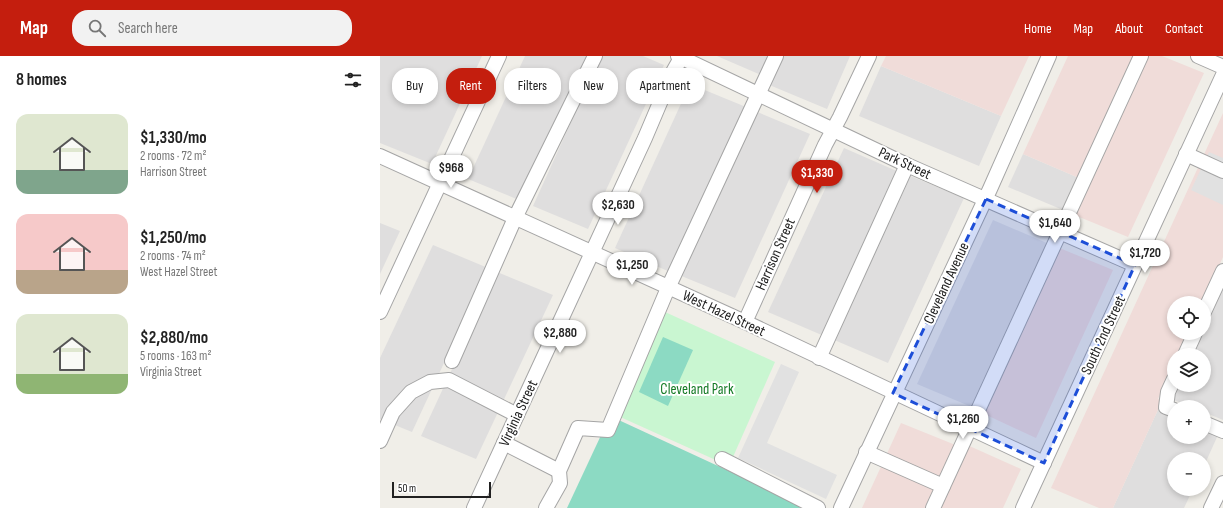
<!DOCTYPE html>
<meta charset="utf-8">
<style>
body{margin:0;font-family:"Sofia Sans Condensed",sans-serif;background:#f2f2f2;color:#222;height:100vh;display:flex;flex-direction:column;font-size:15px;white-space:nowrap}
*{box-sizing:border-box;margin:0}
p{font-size:13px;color:#767676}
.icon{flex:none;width:22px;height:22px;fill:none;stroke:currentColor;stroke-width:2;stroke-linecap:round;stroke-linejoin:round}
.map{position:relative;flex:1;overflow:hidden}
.sheet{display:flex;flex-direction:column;background:#fff;width:380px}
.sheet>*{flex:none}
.hud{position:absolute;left:12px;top:12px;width:380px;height:36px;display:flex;gap:8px}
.controls{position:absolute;left:787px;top:240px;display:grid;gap:8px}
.controls a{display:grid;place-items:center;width:44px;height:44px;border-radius:50%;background:#fff;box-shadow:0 2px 6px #0003;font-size:20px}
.scale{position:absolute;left:12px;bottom:10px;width:99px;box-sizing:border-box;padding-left:4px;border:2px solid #212121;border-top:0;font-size:11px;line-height:14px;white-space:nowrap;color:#212121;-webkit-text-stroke:3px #fff;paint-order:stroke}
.price{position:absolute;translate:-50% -34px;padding:0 9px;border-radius:14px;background:#fff;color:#222;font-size:13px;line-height:26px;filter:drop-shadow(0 1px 2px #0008)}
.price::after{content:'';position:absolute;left:50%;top:24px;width:12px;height:9px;margin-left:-6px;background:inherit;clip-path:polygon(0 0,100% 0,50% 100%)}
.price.active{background:#c41e0e;color:#fff}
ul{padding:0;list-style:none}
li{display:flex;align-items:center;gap:12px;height:100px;padding:0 16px}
li span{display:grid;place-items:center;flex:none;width:112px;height:80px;border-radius:12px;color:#555}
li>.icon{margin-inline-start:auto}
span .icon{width:48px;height:48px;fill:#fffc;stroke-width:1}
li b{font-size:17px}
h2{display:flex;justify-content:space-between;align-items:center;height:48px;padding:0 16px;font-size:17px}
.chip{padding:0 14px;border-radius:16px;background:#fff;box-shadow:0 2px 6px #0003;font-size:14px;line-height:36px}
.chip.active{background:#c41e0e;color:#fff}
header{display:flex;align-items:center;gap:24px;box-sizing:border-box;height:56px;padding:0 20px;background:#c41e0e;color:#fff}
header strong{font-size:19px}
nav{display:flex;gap:22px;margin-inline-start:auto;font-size:14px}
.search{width:280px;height:36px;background:#f2f2f2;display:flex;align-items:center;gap:10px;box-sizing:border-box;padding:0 14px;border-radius:16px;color:#767676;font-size:15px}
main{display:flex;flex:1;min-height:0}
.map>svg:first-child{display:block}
</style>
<header>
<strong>Map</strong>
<div class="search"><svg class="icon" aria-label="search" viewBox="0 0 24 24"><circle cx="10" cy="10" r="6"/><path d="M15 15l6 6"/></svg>Search here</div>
<nav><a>Home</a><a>Map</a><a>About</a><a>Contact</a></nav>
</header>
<main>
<section class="sheet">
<h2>8 homes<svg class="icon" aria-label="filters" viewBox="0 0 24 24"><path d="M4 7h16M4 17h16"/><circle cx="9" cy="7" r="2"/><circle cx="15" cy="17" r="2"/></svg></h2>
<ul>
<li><span style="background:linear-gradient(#dfe7d0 70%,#7fa58c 0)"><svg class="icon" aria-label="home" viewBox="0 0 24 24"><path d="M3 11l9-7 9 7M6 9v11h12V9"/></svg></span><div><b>$1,330/mo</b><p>2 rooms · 72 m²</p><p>Harrison Street</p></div></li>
<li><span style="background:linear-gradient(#f6c9c9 70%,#b9a48a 0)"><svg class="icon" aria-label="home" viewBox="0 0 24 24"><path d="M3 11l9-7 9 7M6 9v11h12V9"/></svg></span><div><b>$1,250/mo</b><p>2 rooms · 74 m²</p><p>West Hazel Street</p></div></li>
<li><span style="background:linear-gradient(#dfe7d0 75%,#8fb573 0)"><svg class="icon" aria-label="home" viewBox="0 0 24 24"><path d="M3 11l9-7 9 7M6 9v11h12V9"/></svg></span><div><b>$2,880/mo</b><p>5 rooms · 163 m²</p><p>Virginia Street</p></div></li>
</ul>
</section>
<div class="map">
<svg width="843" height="452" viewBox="0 0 843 452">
<rect width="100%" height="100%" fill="#f0eee8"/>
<g fill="#dfdede">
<path d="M0,0H102L52,108L0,87Z"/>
<path d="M145,0H211L144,146L88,123Z"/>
<path d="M221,0H263L284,9L208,173L153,150Z"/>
<path d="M337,0H389L381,19Z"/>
<path d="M400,0H470L447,53L387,28Z"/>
<path d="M501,10L621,60L599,110L479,60Z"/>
<path d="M310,28L366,51L290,216L235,192Z"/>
<path d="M375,55L430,78L355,242L299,219Z"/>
<path d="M464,92L519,116L444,280L388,256Z"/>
<path d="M643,98L699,122L683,154L628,131Z"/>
<path d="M528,119L584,142L508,307L452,283Z"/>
<path d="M613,164L669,188L594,352L537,328Z"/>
<path d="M0,167L20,175L0,218Z"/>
<path d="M53,189L108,212L32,376L0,363V302Z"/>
<path d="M117,216L173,239L96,403L41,380Z"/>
<path d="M843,224V364L824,356V351H811L789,342L795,329H824V299H809L819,277H824V266Z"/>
<path d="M782,345L794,351V381H824V362L842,370L824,410V403H794V433H813L804,452H733Z"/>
</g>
<g fill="#f0dcd9">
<path d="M506,0H649L621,60L501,10Z"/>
<path d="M688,0H755L699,122L643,98Z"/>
<path d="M765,0H782L824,17L748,181L692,158Z"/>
<path d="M843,57V201L822,247H794V277H808L798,299H794V308L778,343L782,345L733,452H719L671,432Z"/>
<path d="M677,191L733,214L656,382L600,356Z"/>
<path d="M521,367L578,390L550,452H482Z"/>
<path d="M585,388L641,413L623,452H555Z"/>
</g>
<path fill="#c9f6d1" d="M285,256L395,306L349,410L238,360Z"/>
<g fill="#8cdac3">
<path d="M283,281L313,294L288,350L259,336Z"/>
<path d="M230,360L418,447L420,452H187Z"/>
</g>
<g fill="#e1e1e1">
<path d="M829,96L843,102V149L811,134Z"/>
<path d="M401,308L419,316L387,387L457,419L446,443L358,402Z"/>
</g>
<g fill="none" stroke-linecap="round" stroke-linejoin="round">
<g stroke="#a5a5a5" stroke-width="16">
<g id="minor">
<path d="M298,0L527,109L755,209"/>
<path d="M818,0L843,11"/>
<path d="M806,98L843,115"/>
<path d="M0,100L365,266L664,407"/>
<path d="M0,256L119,0"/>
<path d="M824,256L843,215"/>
<path d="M365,266L445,89L460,61L489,0"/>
<path d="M805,299L815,277"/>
<path d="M439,302L527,109"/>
<path d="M72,305L135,162L215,0"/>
<path d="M794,323L788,336L786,351L794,354"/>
<path d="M824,367L843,375"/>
<path d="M0,385L13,356L31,336L50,326L69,324L137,359"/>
<path d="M124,387L179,415"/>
<path d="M486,396L563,430"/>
<path d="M342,403L438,452"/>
<path d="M94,452L265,82L293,16L302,0"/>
<path d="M166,452L180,427L179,415L198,372L228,374L288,232L396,0"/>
<path d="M461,452L610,133L669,0"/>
<path d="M553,452L761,0"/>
<path d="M643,452L843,19"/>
<path d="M831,452L843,427"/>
</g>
</g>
<use href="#minor" stroke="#fff" stroke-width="14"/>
</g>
<path fill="#1d4ed8" fill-opacity="0.2" stroke="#1d4ed8" stroke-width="3" stroke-dasharray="8 5" stroke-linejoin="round" d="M606,143L755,209L664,407L513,337Z"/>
<g text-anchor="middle" stroke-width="4" stroke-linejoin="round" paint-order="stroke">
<g font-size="15" fill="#212121" stroke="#fff">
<text transform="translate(525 107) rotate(25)" y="5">Park Street</text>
<text transform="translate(395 198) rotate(-66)" y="5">Harrison Street</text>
<text transform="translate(566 227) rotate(-65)" y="5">Cleveland Avenue</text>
<text transform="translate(344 257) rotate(25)" y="5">West Hazel Street</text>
<text transform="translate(723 279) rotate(-65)" y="5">South 2nd Street</text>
<text transform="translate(138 357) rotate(-65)" y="5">Virginia Street</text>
</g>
<g font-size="15" fill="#147a25" stroke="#fff">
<text x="317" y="338">Cleveland Park</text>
</g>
</g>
</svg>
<div class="controls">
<a><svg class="icon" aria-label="locate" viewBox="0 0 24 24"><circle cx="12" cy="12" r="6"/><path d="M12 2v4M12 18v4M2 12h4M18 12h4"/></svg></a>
<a><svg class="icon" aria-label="layers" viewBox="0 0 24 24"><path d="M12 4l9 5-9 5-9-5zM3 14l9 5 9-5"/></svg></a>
<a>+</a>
<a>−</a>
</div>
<div class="scale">50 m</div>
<b class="price" style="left:71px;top:133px">$968</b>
<b class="price active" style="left:437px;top:138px">$1,330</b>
<b class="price" style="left:238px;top:170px">$2,630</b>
<b class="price" style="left:675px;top:188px">$1,640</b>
<b class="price" style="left:765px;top:218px">$1,720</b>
<b class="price" style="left:252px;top:230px">$1,250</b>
<b class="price" style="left:180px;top:298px">$2,880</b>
<b class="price" style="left:583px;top:384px">$1,260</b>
<div class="hud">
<a class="chip">Buy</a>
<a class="chip active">Rent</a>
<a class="chip">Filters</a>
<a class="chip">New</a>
<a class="chip">Apartment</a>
</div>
</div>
</main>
